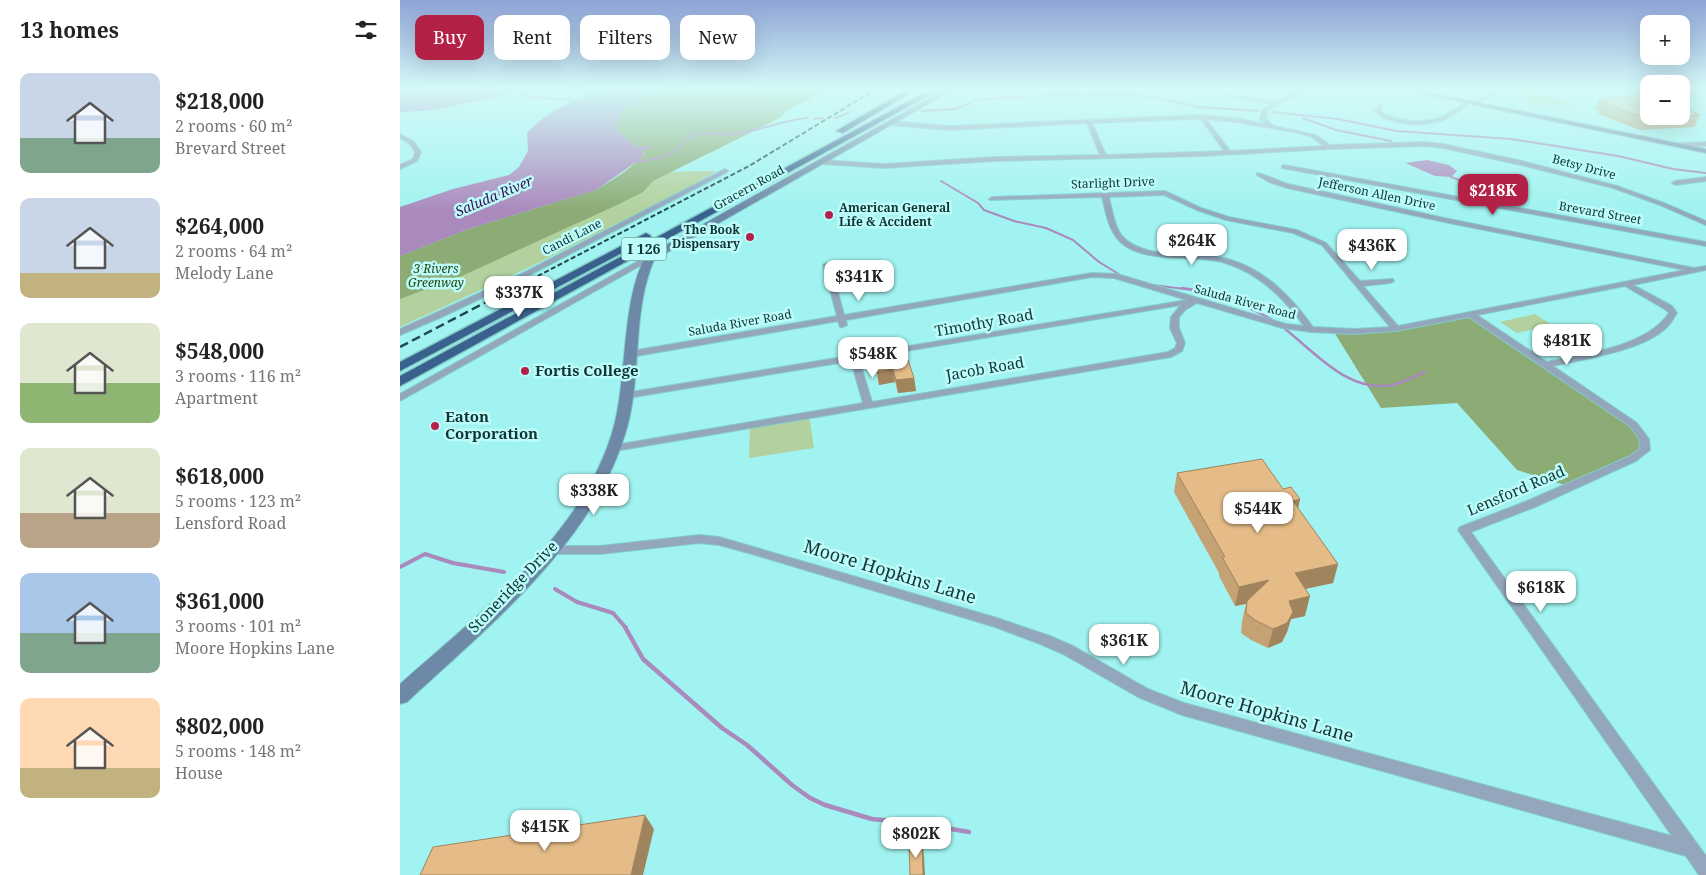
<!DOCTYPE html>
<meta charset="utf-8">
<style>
body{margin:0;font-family:"Noto Serif",serif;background:#f2f2f2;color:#222;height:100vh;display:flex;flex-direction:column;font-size:19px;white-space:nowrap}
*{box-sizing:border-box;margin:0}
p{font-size:16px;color:#767676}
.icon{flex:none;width:28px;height:28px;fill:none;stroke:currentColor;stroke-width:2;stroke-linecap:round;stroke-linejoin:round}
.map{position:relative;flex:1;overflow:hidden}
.side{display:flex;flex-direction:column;background:#fff;width:400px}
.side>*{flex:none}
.top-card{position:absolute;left:15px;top:15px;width:475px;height:45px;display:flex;gap:10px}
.buttons{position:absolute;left:1240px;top:15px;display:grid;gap:10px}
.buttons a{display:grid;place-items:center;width:50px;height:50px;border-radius:10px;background:#fff;box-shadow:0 5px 20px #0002;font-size:25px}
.price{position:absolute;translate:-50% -42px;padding:0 11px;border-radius:10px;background:#fff;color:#222;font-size:16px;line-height:32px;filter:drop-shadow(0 1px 2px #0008)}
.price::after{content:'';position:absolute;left:50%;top:30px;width:15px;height:11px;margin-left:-8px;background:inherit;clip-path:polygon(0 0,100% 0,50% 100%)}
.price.selected{background:#b32146;color:#fff}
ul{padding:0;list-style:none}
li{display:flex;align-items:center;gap:15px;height:125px;padding:0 20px}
li span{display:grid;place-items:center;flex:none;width:140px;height:100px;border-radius:10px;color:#555}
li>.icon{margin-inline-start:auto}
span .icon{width:60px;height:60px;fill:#fffc;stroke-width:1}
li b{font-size:21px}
h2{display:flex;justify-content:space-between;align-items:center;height:60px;padding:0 20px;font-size:21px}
.pill{padding:0 18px;border-radius:10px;background:#fff;box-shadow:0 5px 20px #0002;font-size:18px;line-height:45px}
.pill.selected{background:#b32146;color:#fff}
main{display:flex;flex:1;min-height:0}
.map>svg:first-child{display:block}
</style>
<main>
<section class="side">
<h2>13 homes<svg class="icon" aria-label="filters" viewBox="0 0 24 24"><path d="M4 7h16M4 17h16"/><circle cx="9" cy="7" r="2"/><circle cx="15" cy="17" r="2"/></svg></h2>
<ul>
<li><span style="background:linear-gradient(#c9d6e8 65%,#7fa58c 0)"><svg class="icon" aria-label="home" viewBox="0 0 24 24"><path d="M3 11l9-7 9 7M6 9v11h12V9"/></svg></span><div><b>$218,000</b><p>2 rooms · 60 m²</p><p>Brevard Street</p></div></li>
<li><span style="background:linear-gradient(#c9d6e8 75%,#c2b280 0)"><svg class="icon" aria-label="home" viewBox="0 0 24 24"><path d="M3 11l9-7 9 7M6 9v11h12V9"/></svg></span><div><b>$264,000</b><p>2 rooms · 64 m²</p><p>Melody Lane</p></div></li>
<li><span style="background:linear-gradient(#dfe7d0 60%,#8fb573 0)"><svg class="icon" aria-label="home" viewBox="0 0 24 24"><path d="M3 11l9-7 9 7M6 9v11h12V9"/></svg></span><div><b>$548,000</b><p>3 rooms · 116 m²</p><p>Apartment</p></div></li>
<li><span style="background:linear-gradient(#dfe7d0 65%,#b9a48a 0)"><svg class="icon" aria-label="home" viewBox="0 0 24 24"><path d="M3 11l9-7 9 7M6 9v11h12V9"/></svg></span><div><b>$618,000</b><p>5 rooms · 123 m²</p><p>Lensford Road</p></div></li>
<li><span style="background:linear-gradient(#a9c7e8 60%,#7fa58c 0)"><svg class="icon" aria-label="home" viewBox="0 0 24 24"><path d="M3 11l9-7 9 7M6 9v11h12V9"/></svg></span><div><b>$361,000</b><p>3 rooms · 101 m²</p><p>Moore Hopkins Lane</p></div></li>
<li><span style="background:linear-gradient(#ffd9b3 70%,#c2b280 0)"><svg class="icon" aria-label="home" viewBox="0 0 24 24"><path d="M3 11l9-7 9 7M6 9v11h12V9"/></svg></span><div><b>$802,000</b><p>5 rooms · 148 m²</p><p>House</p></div></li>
</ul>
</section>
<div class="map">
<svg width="1306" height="875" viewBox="0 0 1306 875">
<rect width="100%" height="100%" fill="#a0f3f0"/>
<g fill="#b2d19e">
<path d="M271,88L258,172L316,171L292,186L132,266L0,327V256L205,186L230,167Z"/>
<path d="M1117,92L1152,96L1175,105H1136L1141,107L1132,106L1133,104Z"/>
<path d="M1135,314L1152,325L1117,333L1100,322Z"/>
<path d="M409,415L414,448L349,458L350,425Z"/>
</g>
<g fill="#8cab75">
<path d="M271,88H431L387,110L381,117L368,124L253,181L243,192L217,205L64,275L0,299V256L68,229L196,190L223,173L241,159L244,155L242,150L252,148L248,146L237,147L220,133L215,127C220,102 249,94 271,88Z"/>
<path d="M1070,314L1234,425L1245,450L1168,486L1117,470L1057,403L981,408L934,332L976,331Z"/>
</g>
<g fill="#aa89bd">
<path d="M0,88H134L36,110L3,112H0Z"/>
<path d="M203,88H271C249,94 220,102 215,127L220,133L237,147L248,146L253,148L243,150V157L239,160L196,190L68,229L0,256V207L53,189L109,175L119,167L128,151L127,133C146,112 177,98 203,88Z"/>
<path d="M1027,160L1049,165L1057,171L1051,177L1035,176L1005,163Z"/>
</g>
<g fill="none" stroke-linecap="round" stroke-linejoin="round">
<g stroke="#aa89bd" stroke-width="2">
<path d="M116,91L131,97L177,100L179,103"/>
<path d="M642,95L719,94L752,97L798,107L859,111"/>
<path d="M573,100L630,96"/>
<path d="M522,111L555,109L571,103"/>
<path d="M872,112L938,119L996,131L1111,139L1218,156L1273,169L1306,173"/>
<path d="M435,118L448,113"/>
<path d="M903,118L936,130L991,141"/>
<path d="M414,119L423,118"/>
<path d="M233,162C248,160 265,159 277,150C284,144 285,137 293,135C307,131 322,136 336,134C360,131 382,120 407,118"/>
<path d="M1051,177L1062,181"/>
<path d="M541,181L578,203L584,210L614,221L646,228L673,240L699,262L722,276"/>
<path d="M752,285L793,290"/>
</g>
<g stroke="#aa89bd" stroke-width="2.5">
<path d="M782,288C815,292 844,303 872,320"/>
<path d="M885,329C916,353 948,393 992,385C1004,383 1014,376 1025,372"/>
</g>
<g stroke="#aa89bd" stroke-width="4">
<path d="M0,567L25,554L53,563L104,572"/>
<path d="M155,589L177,602L213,613L226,628"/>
</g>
<path stroke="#aa89bd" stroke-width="4.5" d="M225,627L243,659L322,728L347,745L392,785L410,798L425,805L472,819L522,824L569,832"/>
<g stroke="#83cdca" stroke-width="2">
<g id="street">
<path d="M908,88H915L877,104L867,111L866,119L874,126L916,135L930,145L1025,142L1043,144L1122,161L1217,186L1264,203L1306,221V225L1260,205L1213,188L1121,165L1043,148L1025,146L929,149L803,156L595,161L484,168L422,164L419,162L422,160L484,164L595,157L700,155L687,123L550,130L490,125L487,123L490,121L550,126L802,115L835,118L867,124L860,119L863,110L871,104L826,96L824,94L875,101ZM794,119H801L824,151L706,155L692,123ZM806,119L835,122L899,133L912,137L924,146L830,151Z"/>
<path d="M1097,88H1103L1075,105L1071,104Z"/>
<path d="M1065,102L1069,103C1062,109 1052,117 1043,120C1023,127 991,126 975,111L980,104L982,105L980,111C995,122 1024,124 1042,117C1050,113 1058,107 1065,102Z"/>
<path d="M0,134L14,142L21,152L17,161L0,169V165L13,159L15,152L10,144L0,138Z"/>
<path d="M1306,142V146L1280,147L1277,145L1280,143Z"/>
<path d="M884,165L1306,242V246L882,168V166Z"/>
<path d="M325,169L328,171L327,172L126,277L44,316L0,335V329L121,274Z"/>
<path d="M857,173C862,173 881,182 888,184L1049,219L1294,268L1306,266V270L1233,285L1272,306L1277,313C1274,317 1272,322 1268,326C1246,350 1185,359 1153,366L1237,423L1249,439L1250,450L1236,461L1135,507L1071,532L1306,856V875H1299L1286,856L782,715L738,697L663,654L640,644L595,627L352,554L319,545L299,543L200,554H151L147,553L145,550L147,547L151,546H200L299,535L319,537L597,618L650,636L673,646L748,689L784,703L1272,836L1058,530L1060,527L1127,501L1228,457L1240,449L1239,439L1231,427L1069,317L996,331L954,334L911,332L882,328L797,303L785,310L779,317V328L785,343L782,351L771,357L215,451L210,448L215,445L463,403L451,361L228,398L225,397L223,395L225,393L787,300L714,278L692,277L446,320L447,325L443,327H440L438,321L231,357L227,354L231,351L437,316L423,265L427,263L431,265L444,315L692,273L717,274L886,324L904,326C884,298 859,273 825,263C793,253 733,267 714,234C707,223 705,209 702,197L590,200L589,199L592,197L765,191L801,208L829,217L897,230L926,243L960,281L993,279L994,281L990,283L963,286L998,326L1285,270L1049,223L887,188L869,182L857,175ZM764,195L797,210L826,220L893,233L922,245L990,327L954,329L913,327C891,297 866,270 828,259C798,251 744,261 722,236C714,226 712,209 709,197ZM1225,286L1266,310L1269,313C1246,347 1184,354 1147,362L1077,315ZM781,305L771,317L770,328L777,343L775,348L768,352L472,402L459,359Z"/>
<path d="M1306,177V181L1275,185L1272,183L1275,181Z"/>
<path d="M247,256L254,258L0,401V394Z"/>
</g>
</g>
<g stroke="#83cdca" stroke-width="2">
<g id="secondary">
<path d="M548,88H556L254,260C232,312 242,370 228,424C198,539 91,624 7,702L0,704V684C80,613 188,531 215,422C227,374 222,297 246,256Z"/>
<path d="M993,88H1007L1306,149V153Z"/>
</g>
</g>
<g stroke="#83cdca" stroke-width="3">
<g id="highway">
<path d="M510,88H519L443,133L436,131Z"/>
<path d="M533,88H542L0,386V376Z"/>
<path d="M246,233L251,236L250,238L0,371V362Z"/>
</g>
</g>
<use href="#street" fill="#94a6bc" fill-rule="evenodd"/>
<use href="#secondary" fill="#6e89a8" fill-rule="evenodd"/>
<use href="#highway" fill="#3a618d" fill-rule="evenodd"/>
<path stroke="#204847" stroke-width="2" stroke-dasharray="5 2.5" stroke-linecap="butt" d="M111,290L349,166L478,88"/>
<path stroke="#204847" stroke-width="2.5" stroke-dasharray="9 4.5" stroke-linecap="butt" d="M0,347L113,288"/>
</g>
<g fill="#c5a274">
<path d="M1200,98L1249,116H1281V107L1300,115L1294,127L1240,130L1198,114L1200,111L1195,109Z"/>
<path d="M475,364L514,378L516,391L498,393L495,382L479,385Z"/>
<path d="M777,473L883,489L900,499L898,508L938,564L933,583L905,589V616L891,619L887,632L882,642L868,648L851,640L841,633L842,621L846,604L835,606L819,576V573L774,492Z"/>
</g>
<g fill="#a0845e">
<path d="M493,369L495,382L479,385L477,372Z"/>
<path d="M514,378L516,391L498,393L496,380Z"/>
<path d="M900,499L896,518L893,501Z"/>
<path d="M938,564L933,583L890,592L895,573Z"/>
<path d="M869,580L864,600L835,606L839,587Z"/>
<path d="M910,596L905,616L891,619L887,632L882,642L868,648L873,629L889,601Z"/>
<path d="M245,815L254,829L243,875H231Z"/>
<path d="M522,842L524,856L525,875H523Z"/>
</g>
<g fill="#e5bc87" stroke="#a0845e">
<path d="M1249,95V116H1275L1246,118L1203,103L1210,102L1200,98Z"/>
<path d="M1281,107L1300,115L1281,116Z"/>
<path d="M508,360L514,378L496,380L493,369L477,372L475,364Z"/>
<path d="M862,459L883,489L891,487L900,499L893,501L938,564L895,573L910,596L889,601L893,612L887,623L873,629L855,620L846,613L847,601L869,580L839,587L822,557H825L777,473Z"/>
<path d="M245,815L231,875H20L33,847Z"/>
<path d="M522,842L523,875H510L509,844Z"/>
</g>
<linearGradient id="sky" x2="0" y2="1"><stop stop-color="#8fa3d7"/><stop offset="0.42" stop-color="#d4faf8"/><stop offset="1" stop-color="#d4faf8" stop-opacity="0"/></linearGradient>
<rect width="1306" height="211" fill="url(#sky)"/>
<g fill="#b32146" stroke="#bcfdfb" stroke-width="2">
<circle cx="429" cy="215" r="5"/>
<circle cx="350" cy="237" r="5"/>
<circle cx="125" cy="371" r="5"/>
<circle cx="35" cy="426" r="5"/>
</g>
<g text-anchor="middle" stroke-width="5" stroke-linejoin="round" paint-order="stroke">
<g font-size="12" fill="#113433" stroke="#bcfdfb">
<text transform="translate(1184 167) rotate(15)" y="4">Betsy Drive</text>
<text transform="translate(713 183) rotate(-2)" y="4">Starlight Drive</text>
<text transform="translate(349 188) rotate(-29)" y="4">Gracern Road</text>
<text transform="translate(977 194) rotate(12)" y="4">Jefferson Allen Drive</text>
<text transform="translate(1200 213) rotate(10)" y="4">Brevard Street</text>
<text transform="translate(172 237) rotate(-27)" y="4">Candi Lane</text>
<text transform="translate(845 302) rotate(15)" y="4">Saluda River Road</text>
<text transform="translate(340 323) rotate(-10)" y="4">Saluda River Road</text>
</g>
<g font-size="12" font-weight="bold" fill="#113433" stroke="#bcfdfb" text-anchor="start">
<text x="439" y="212">American General<tspan x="439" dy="14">Life &amp; Accident</tspan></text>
<text x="340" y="234" text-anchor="end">The Book<tspan x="340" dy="14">Dispensary</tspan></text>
</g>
<g font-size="12" font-style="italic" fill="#1f3c00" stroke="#bcfdfb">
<text x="36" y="273">3 Rivers<tspan x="36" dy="14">Greenway</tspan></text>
</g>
<g font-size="14" font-style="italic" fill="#3d1151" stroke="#bcfdfb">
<text transform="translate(94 196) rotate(-23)" y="5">Saluda River</text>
</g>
<rect fill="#bcfdfb" stroke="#44706f" stroke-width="1" x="221.5" y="237.5" width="45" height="23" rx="4"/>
<g font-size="14" font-weight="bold" fill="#113433">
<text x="244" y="254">I 126</text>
</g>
<g font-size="15" fill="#113433" stroke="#bcfdfb">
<text transform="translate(584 323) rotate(-10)" y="5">Timothy Road</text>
<text transform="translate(585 369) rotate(-10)" y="5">Jacob Road</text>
<text transform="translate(1116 491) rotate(-23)" y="5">Lensford Road</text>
<text transform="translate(113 587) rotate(-46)" y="5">Stoneridge Drive</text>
</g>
<g font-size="15" font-weight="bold" fill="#113433" stroke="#bcfdfb" text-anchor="start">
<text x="135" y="376">Fortis College</text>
<text x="45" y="422">Eaton<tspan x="45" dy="17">Corporation</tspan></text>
</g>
<g font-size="18" fill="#113433" stroke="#bcfdfb">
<text transform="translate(490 572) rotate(17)" y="6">Moore Hopkins Lane</text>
<text transform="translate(867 712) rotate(16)" y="6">Moore Hopkins Lane</text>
</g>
</g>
</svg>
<div class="buttons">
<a>+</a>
<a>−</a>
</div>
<b class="price selected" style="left:1093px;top:216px">$218K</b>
<b class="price" style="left:792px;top:266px">$264K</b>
<b class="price" style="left:972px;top:271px">$436K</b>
<b class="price" style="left:459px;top:302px">$341K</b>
<b class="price" style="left:119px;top:318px">$337K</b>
<b class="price" style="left:1167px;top:366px">$481K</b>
<b class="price" style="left:473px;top:379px">$548K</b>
<b class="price" style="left:194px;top:516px">$338K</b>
<b class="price" style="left:858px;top:534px">$544K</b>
<b class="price" style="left:1141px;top:613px">$618K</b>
<b class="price" style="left:724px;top:666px">$361K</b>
<b class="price" style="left:145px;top:852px">$415K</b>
<b class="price" style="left:516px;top:859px">$802K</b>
<div class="top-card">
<a class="pill selected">Buy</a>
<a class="pill">Rent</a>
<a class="pill">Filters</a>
<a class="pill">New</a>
</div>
</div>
</main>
